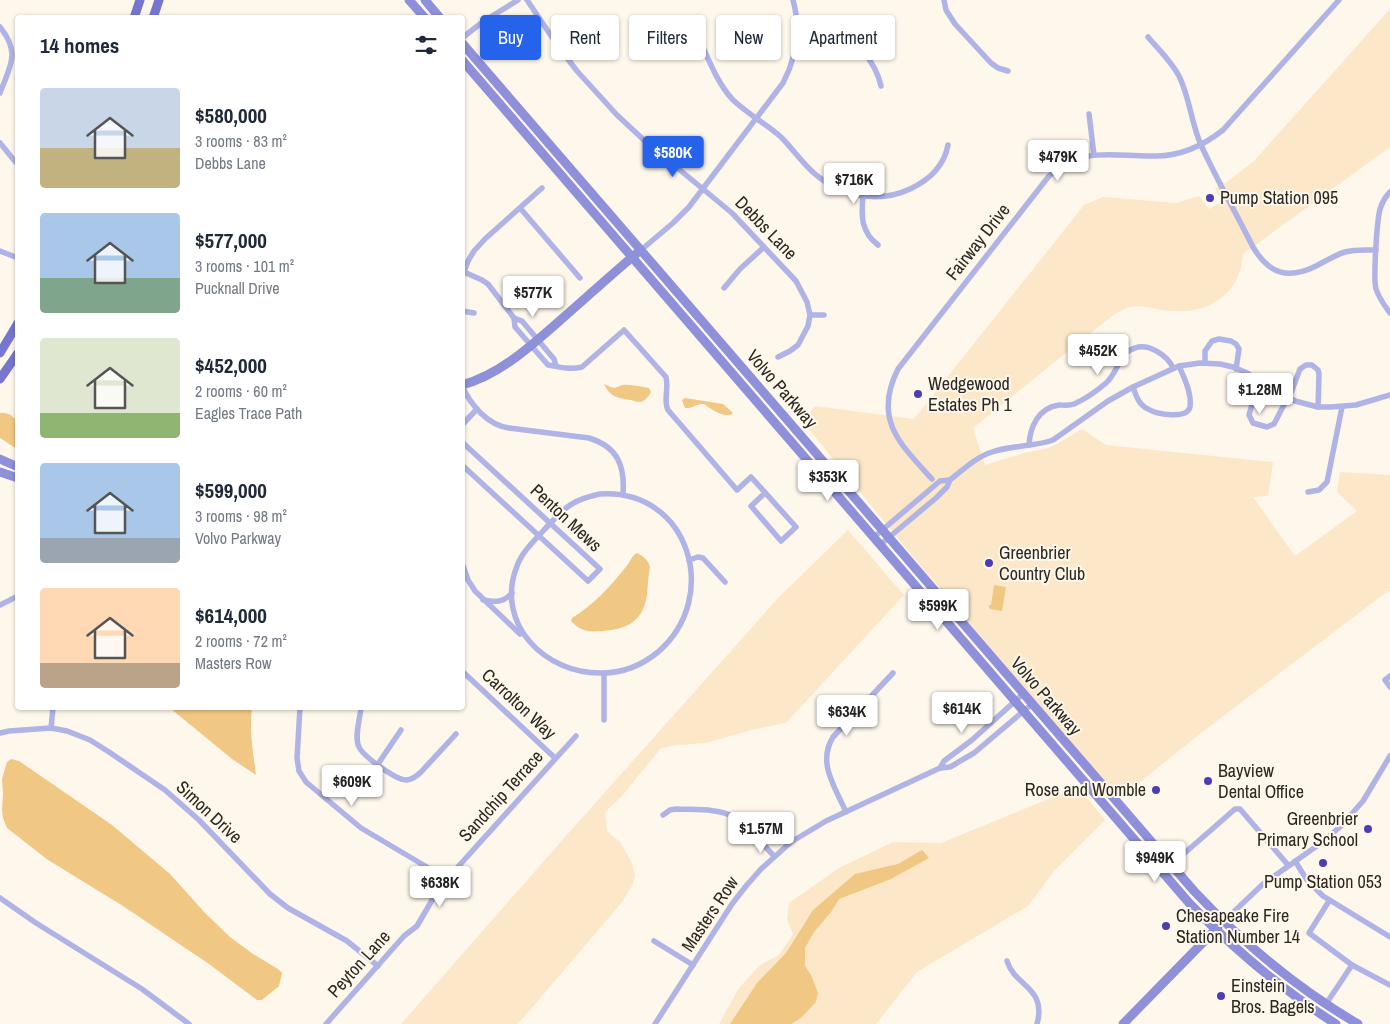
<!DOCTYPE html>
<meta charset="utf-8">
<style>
body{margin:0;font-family:"Archivo Narrow",sans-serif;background:#f2f2f3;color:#1f2937;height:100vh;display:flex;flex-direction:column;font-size:19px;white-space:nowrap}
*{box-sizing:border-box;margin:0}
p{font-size:16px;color:#747a83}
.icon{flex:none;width:28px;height:28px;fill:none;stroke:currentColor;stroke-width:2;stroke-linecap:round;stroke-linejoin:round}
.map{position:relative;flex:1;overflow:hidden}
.side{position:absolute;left:15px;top:15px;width:450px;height:695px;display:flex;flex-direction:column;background:#fff;border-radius:5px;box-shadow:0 1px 4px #0004}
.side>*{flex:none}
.banner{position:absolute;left:480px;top:15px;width:475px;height:45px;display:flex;gap:10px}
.price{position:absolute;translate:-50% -42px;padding:0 11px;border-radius:5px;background:#fff;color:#222;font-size:16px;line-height:32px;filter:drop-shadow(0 1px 2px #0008)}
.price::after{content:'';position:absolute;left:50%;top:30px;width:15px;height:11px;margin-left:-8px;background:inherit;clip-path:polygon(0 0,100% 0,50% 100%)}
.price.selected{background:#2563eb;color:#fff}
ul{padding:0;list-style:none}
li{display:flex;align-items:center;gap:15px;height:125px;padding:0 25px}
li span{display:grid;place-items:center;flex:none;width:140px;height:100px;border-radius:5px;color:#555}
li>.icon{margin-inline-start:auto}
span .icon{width:60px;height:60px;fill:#fffc;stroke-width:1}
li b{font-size:21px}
h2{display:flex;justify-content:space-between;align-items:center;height:60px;padding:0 25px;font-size:21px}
.tag{padding:0 18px;border-radius:5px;background:#fff;box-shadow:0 1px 4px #0004;font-size:18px;line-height:45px}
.tag.selected{background:#2563eb;color:#fff}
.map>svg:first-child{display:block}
</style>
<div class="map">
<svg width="1390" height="1024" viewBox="0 0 1390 1024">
<rect width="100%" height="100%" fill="#fef7ec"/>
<g fill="#fce8c8">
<path d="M1390,9V147L1243,254C1241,271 1237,286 1222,297C1203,313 1180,313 1156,309C1147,307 1139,305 1129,307C1123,309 1117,313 1112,316L973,428L985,465L1027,452L1045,449L1057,444L1082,429L1106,445L1273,462L1268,496L1253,497L1295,556L1357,511L1337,492L1340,472L1390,475V591H1388L1201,733L1119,799L904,546L803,422L815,406L914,419L1084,205L1103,197L1176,203L1199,196L1209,209L1221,202L1215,188L1227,182L1254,161Z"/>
<path d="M848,530L904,595L786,723L751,730L706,743L678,745L661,748L622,796L605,812L607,831L620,842L632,863L635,875L632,886L622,902L525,1016L517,1024H401L565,837L779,597Z"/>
<path d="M1078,787L1105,820L1054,871L1028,906L917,972L876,1024H719L739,988L760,965L779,955L793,934L787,920L789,903L839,868L893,842L941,843Z"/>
</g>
<g fill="#f1c784">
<path d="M604,384C607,385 611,388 615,388C618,387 621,385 623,385C631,384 641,387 649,388L651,392C649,395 646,400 643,401C639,403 634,401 631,400C618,398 610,397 604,384Z"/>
<path d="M685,398L723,404L732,412L733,414C722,418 713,410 704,404C697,403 692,409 685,408L682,400Z"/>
<path d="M0,413C7,412 14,416 17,422V449L0,438Z"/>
<path d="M637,553C643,556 648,560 650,567C648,576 648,585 647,595C643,621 628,629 603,631C589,632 581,632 571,621L572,618C592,606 610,587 625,568C630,563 631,556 637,553Z"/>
<path d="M994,585L1006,587L1002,611L990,609L989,607V605H991Z"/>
<path d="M170,708H252C249,731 253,752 256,775L232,759Z"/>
<path d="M11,759L19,761L112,825L170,874L205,913L230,937L253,954L278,969L282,973L279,986L262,1000H257L209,964L123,906L48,860L7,828L3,818L2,810L3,794L2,779L7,762Z"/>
<path d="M922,850L929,858L891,879L839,899L831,912L814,932L805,948V966L811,975L818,993L816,1002L801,1018L791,1024H730L757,983L786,953L813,910L855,874L898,864Z"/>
</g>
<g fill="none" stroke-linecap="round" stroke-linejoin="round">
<g stroke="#b0b3e5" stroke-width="5.5">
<path d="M527,0L560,49L577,71L617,115L646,142L732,213L796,281L807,302L810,315L808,326L798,345L790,351L778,357"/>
<path d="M944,0L946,10L955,24L991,63L998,68L1008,71"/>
<path d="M798,26C829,24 843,26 863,51C872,62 878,72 881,86"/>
<path d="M0,27C21,53 10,66 0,93"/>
<path d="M697,34C707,55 716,82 733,100C748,114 766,124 781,137C793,149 802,163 815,174C840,196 878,204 910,189C929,180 944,167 948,145"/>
<path d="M1148,37C1159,50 1171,61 1179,76C1190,98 1191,123 1201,145C1217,180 1236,213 1253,247C1269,274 1288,280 1316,266C1326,261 1335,255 1345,252C1355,249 1366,250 1376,250"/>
<path d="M462,38L484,21L518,0"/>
<path d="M1089,114L1094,155"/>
<path d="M0,143L18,165"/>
<path d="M1390,192C1385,197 1382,203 1380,209C1377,221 1373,277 1376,289C1379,298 1384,305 1390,313"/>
<path d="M863,196C861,216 861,232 878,245"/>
<path d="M520,208L580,278"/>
<path d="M641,250L673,223L689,207L783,83C797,56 801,29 793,0"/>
<path d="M0,251L18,258"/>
<path d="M464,272L482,280L488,284L514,318L522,321L554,359L556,366"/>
<path d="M462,277L468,261L474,251L485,239L542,188"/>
<path d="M724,288L740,269L764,247"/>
<path d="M462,311L474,313"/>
<path d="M810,315H824"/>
<path d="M514,318L515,327L548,365C559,367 570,370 582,367L624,330L666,377C669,389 663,400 668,410L737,490L751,477L796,527L781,541L751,506L765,493"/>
<path d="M1205,363V351L1212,341L1219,339L1231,341L1236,344L1239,349L1236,369"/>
<path d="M1259,380L1249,415L1253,423L1267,427L1274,424L1288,397"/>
<path d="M462,386C471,405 487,425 509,428L589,438C618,447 625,466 623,494"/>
<path d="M1133,387C1136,396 1139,405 1148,409C1156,414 1187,420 1190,407C1192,394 1184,377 1179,366"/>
<path d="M1289,398L1300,369L1306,365H1312L1318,370L1319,374L1318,407"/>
<path d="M462,425L477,409"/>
<path d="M462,442L600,569L588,581L462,465"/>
<path d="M1029,445C1030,427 1038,408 1059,405C1064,405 1069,406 1074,404C1085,399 1098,390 1106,383C1118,373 1119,352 1135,348C1149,343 1168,356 1173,368"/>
<path d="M932,479C899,443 873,419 898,369L1049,176C1084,145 1113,157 1156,156C1180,156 1204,145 1223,130L1339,0"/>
<path d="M950,480C963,470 976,457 992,452C1012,445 1034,447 1053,440L1108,401L1133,387L1179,366L1200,363L1220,364L1233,367L1245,372L1295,401L1318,407H1331L1356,405L1390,395"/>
<path d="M1308,492L1319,490L1327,482L1342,407"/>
<path d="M600,494C689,488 722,597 658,652C642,665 624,673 603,673C546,675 494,624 517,566C522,552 534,541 544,530C564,509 570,500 600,494Z"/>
<path d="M874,537L940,481L950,480L947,487L936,498L881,544"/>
<path d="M689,560L698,557L703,558L725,582"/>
<path d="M462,563L468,580L475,591L520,634"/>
<path d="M483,600C496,602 503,603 512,593"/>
<path d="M0,605L18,596"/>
<path d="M462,671L555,758"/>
<path d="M604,673V720"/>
<path d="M1390,676L1385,680L1390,687"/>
<path d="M300,708L297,758L299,771L306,782L361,828L447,879"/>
<path d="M361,708C360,718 354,738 359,747C363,756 397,781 407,780C413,779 417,776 421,772L456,734"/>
<path d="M51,728L53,708"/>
<path d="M0,733L9,731L51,728L67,731L90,740L109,752L165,790L199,820L270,894L288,908L347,941L378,966"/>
<path d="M378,764L401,730"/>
<path d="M940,768L944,761L972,740L1023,694"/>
<path d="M846,812C835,787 817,763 833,737L893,673"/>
<path d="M663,815L670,810L676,809C693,810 719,808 734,817C749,825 762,844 774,856"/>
<path d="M1295,861L1307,880L1323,896L1390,937"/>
<path d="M1171,865L1235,809H1240L1288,865"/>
<path d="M0,898L36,923L142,989L189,1024"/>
<path d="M1329,901L1309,933L1352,965L1390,985"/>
<path d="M1223,922L1263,884L1321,843L1341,826L1363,801L1390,756"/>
<path d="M654,941L693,965"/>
<path d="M1007,961C1015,987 1047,987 1037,1024"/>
<path d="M1326,1004L1352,965"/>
<path d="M326,1024L404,936L417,926L435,895L447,879L576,736"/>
<path d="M655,1024L732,904L746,886L761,869L791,842L826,821L940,768L950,767L974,753L1032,704"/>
</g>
<g stroke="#8e90d9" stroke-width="9">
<path d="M409,0L425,18"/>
<path d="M425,0L440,18"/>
<path d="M462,43L1194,891C1243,943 1296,988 1358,1024"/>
<path d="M462,60L1190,904C1234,949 1282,990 1336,1024"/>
<path d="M462,385C502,374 534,343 564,317C588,296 612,274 637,253"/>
<path d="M0,459L18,467"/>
<path d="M0,472L18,478"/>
<path d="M1123,1024L1218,927"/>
</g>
<g stroke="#7776cf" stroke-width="9">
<path d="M134,18L140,0"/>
<path d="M153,18L159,0"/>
<path d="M0,353L18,323"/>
<path d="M0,379L18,353"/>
</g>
</g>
<g fill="#4c3db4" stroke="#fef7ec" stroke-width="2">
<circle cx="1210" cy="198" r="5"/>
<circle cx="918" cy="394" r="5"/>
<circle cx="989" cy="563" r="5"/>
<circle cx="1208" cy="781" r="5"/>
<circle cx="1156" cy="790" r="5"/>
<circle cx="1368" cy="829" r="5"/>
<circle cx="1323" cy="863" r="5"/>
<circle cx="1166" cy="926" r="5"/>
<circle cx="1221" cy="996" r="5"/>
</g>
<g text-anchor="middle" stroke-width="4" stroke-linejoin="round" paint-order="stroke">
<g font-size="18" fill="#2c2720" stroke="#fef7ec" text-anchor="start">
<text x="1220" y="204">Pump Station 095</text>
<text x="928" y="390">Wedgewood<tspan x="928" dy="21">Estates Ph 1</tspan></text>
<text x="999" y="559">Greenbrier<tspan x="999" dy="21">Country Club</tspan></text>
<text x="1218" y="777">Bayview<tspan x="1218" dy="21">Dental Office</tspan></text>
<text x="1146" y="796" text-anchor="end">Rose and Womble</text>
<text x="1358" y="825" text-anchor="end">Greenbrier<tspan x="1358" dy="21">Primary School</tspan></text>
<text x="1323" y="888" text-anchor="middle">Pump Station 053</text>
<text x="1176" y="922">Chesapeake Fire<tspan x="1176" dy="21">Station Number 14</tspan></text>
<text x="1231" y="992">Einstein<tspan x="1231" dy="21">Bros. Bagels</tspan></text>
</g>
<g font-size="18" fill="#2c2720" stroke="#fef7ec">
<text transform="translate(766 228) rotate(46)" y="6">Debbs Lane</text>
<text transform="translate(978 242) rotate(-52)" y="6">Fairway Drive</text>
<text transform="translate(782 389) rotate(49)" y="6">Volvo Parkway</text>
<text transform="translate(566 518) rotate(43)" y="6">Penton Mews</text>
<text transform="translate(1046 696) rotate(49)" y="6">Volvo Parkway</text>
<text transform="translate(519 704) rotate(43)" y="6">Carrolton Way</text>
<text transform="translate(501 796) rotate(-48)" y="6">Sandchip Terrace</text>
<text transform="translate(209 812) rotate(43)" y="6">Simon Drive</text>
<text transform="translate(710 914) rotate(-56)" y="6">Masters Row</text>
<text transform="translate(359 964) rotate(-48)" y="6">Peyton Lane</text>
</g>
</g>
</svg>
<b class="price selected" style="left:673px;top:178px">$580K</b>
<b class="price" style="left:1058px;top:182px">$479K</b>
<b class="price" style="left:854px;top:205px">$716K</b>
<b class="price" style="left:533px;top:318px">$577K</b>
<b class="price" style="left:1098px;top:376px">$452K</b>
<b class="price" style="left:1260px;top:415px">$1.28M</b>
<b class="price" style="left:828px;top:502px">$353K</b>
<b class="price" style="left:938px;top:631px">$599K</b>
<b class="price" style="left:962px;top:734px">$614K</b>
<b class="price" style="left:847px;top:737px">$634K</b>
<b class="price" style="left:352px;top:807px">$609K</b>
<b class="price" style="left:761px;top:854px">$1.57M</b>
<b class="price" style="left:1155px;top:883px">$949K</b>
<b class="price" style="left:440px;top:908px">$638K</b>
<div class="banner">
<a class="tag selected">Buy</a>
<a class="tag">Rent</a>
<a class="tag">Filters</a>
<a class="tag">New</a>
<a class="tag">Apartment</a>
</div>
<section class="side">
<h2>14 homes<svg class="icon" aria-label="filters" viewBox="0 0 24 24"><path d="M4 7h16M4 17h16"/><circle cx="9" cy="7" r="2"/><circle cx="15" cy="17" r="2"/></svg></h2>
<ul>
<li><span style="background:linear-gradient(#c9d6e8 60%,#c2b280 0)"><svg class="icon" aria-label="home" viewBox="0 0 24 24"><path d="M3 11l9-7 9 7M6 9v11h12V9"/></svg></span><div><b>$580,000</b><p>3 rooms · 83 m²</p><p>Debbs Lane</p></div></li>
<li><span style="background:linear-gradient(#a9c7e8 65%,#7fa58c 0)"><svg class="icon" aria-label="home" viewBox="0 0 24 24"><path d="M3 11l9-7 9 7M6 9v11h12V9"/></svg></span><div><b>$577,000</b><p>3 rooms · 101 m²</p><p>Pucknall Drive</p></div></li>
<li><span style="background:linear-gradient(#dfe7d0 75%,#8fb573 0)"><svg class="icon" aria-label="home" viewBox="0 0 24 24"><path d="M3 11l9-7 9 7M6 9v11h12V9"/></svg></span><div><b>$452,000</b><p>2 rooms · 60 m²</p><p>Eagles Trace Path</p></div></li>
<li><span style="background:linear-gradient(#a9c7e8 75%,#9aa5b1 0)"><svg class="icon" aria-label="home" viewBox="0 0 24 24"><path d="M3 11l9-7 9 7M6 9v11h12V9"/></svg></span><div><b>$599,000</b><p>3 rooms · 98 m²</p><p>Volvo Parkway</p></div></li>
<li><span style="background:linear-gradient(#ffd9b3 75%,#b9a48a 0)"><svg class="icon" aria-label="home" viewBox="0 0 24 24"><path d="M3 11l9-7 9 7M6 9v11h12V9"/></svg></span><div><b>$614,000</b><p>2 rooms · 72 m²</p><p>Masters Row</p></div></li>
</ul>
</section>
</div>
